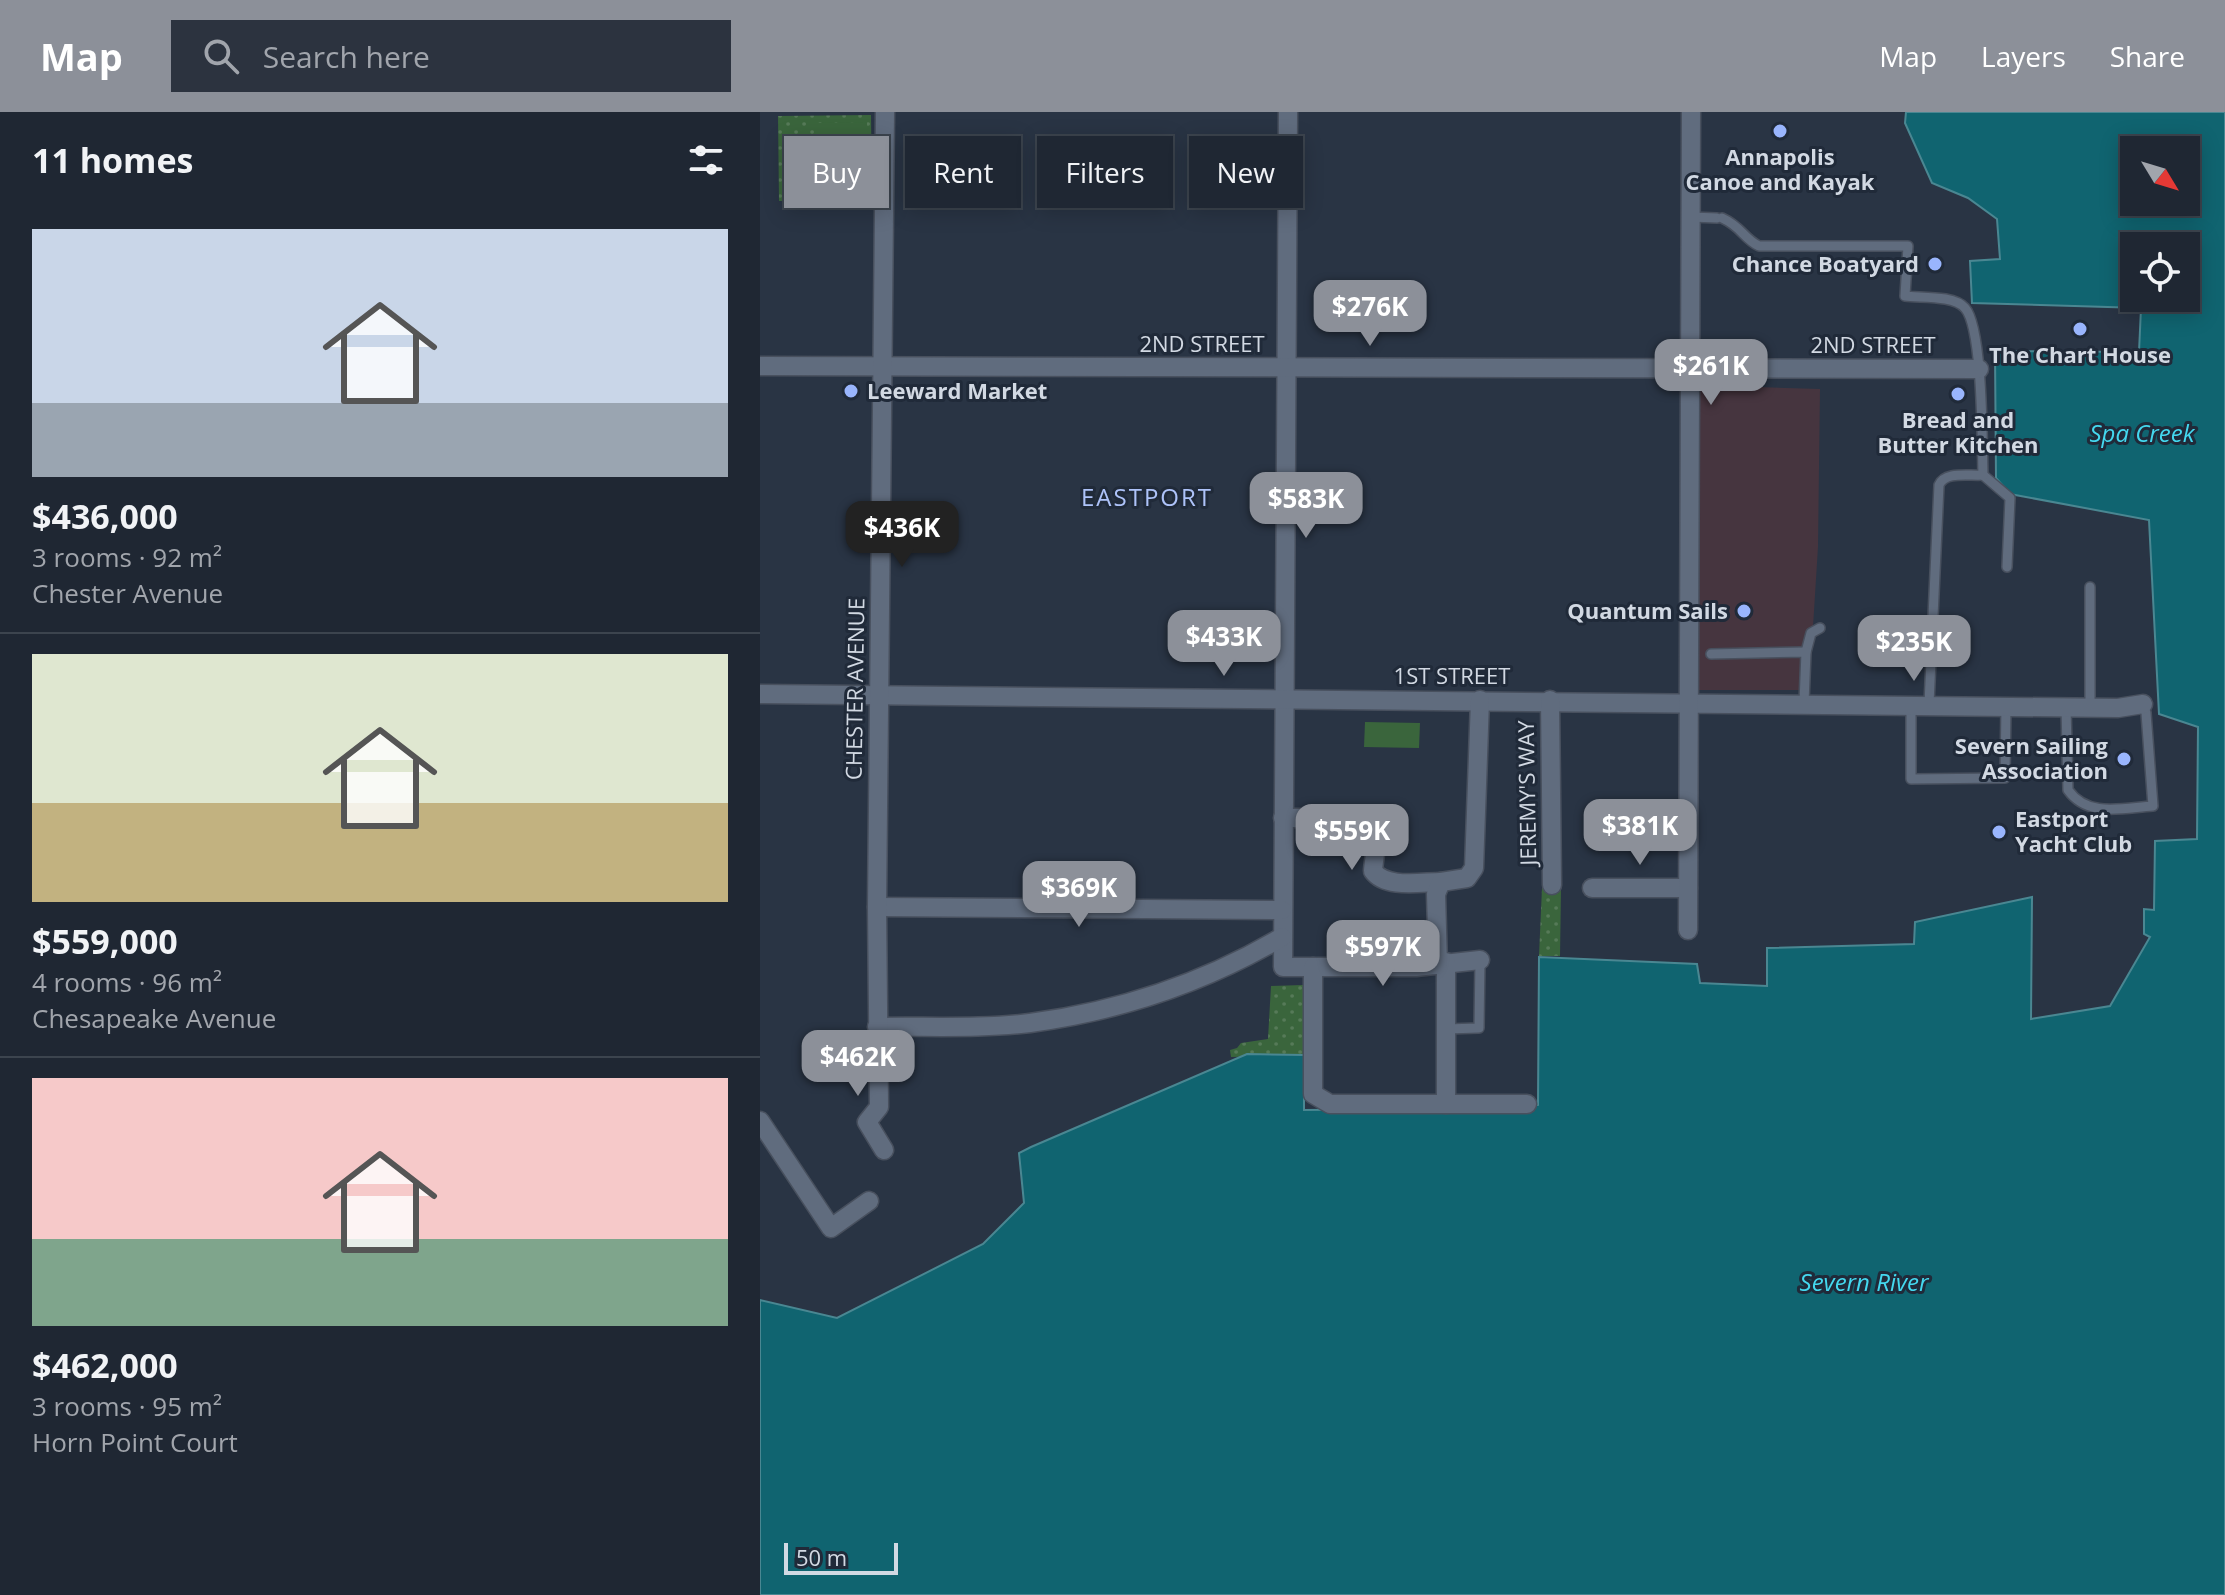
<!DOCTYPE html>
<meta charset="utf-8">
<style>
body{margin:0;font-family:"Open Sans",sans-serif;background:#2c333f;color:#f1f3f6;height:100vh;display:flex;flex-direction:column;font-size:30px;white-space:nowrap}
*{box-sizing:border-box;margin:0}
p{font-size:26px;color:#a1a5ac}
.icon{flex:none;width:44px;height:44px;fill:none;stroke:currentColor;stroke-width:2;stroke-linecap:round;stroke-linejoin:round}
.map{position:relative;flex:1;overflow:hidden}
.panel{display:flex;flex-direction:column;background:#1f2733;width:760px}
.panel>*{flex:none}
.hud{position:absolute;left:24px;top:24px;width:760px;height:72px;display:flex;gap:16px}
.needle{width:52px;rotate:128deg}
.fabs{position:absolute;left:1360px;top:24px;display:grid;gap:16px}
.fabs a{display:grid;place-items:center;width:80px;height:80px;border-radius:0px;background:#1f2733;box-shadow:0 4px 20px #0003,0 0 0 2px #3c444e;font-size:40px}
.scale{position:absolute;left:24px;bottom:20px;width:114px;box-sizing:border-box;padding-left:8px;border:4px solid #d2d9e3;border-top:0;font-size:22px;line-height:28px;white-space:nowrap;color:#d2d9e3;-webkit-text-stroke:6px #202a39;paint-order:stroke}
.price{position:absolute;translate:-50% -68px;padding:0 18px;border-radius:16px;background:#8c9099;color:#fff;font-size:26px;line-height:52px;filter:drop-shadow(0 2px 4px #0008)}
.price::after{content:'';position:absolute;left:50%;top:48px;width:24px;height:18px;margin-left:-12px;background:inherit;clip-path:polygon(0 0,100% 0,50% 100%)}
.price.current{background:#222;color:#fff}
ul{padding:0;list-style:none}
li{display:grid;align-content:center;gap:16px;height:424px;padding:0 32px}
li+li{border-top:2px solid #3c444e}
li span{display:grid;place-items:center;height:248px;border-radius:0px;color:#555}
li>.icon{margin-inline-start:auto}
span .icon{width:144px;height:144px;fill:#fffc;stroke-width:1}
li b{font-size:34px}
h2{display:flex;justify-content:space-between;align-items:center;height:96px;padding:0 32px;font-size:34px}
.pill{padding:0 28px;border-radius:0px;background:#1f2733;box-shadow:0 4px 20px #0003,0 0 0 2px #3c444e;font-size:28px;line-height:72px}
.pill.current{background:#8c9099;color:#fff}
header{display:flex;align-items:center;gap:48px;box-sizing:border-box;height:112px;padding:0 40px;background:#8c9099;color:#fff}
header strong{font-size:38px}
nav{display:flex;gap:44px;margin-inline-start:auto;font-size:28px}
.search{width:560px;height:72px;background:#2c333f;display:flex;align-items:center;gap:20px;box-sizing:border-box;padding:0 28px;border-radius:0px;color:#a1a5ac;font-size:30px}
main{display:flex;flex:1;min-height:0}
.map>svg:first-child{display:block}
</style>
<header>
<strong>Map</strong>
<div class="search"><svg class="icon" aria-label="search" viewBox="0 0 24 24"><circle cx="10" cy="10" r="6"/><path d="M15 15l6 6"/></svg>Search here</div>
<nav><a>Map</a><a>Layers</a><a>Share</a></nav>
</header>
<main>
<section class="panel">
<h2>11 homes<svg class="icon" aria-label="filters" viewBox="0 0 24 24"><path d="M4 7h16M4 17h16"/><circle cx="9" cy="7" r="2"/><circle cx="15" cy="17" r="2"/></svg></h2>
<ul>
<li><span style="background:linear-gradient(#c9d6e8 70%,#9aa5b1 0)"><svg class="icon" aria-label="home" viewBox="0 0 24 24"><path d="M3 11l9-7 9 7M6 9v11h12V9"/></svg></span><div><b>$436,000</b><p>3 rooms · 92 m²</p><p>Chester Avenue</p></div></li>
<li><span style="background:linear-gradient(#dfe7d0 60%,#c2b280 0)"><svg class="icon" aria-label="home" viewBox="0 0 24 24"><path d="M3 11l9-7 9 7M6 9v11h12V9"/></svg></span><div><b>$559,000</b><p>4 rooms · 96 m²</p><p>Chesapeake Avenue</p></div></li>
<li><span style="background:linear-gradient(#f6c9c9 65%,#7fa58c 0)"><svg class="icon" aria-label="home" viewBox="0 0 24 24"><path d="M3 11l9-7 9 7M6 9v11h12V9"/></svg></span><div><b>$462,000</b><p>3 rooms · 95 m²</p><p>Horn Point Court</p></div></li>
</ul>
</section>
<div class="map">
<svg width="1465" height="1483" viewBox="0 0 1465 1483">
<defs>
<pattern id="green-dots" width="8" height="8" patternUnits="userSpaceOnUse" patternTransform="scale(2)"><rect width="8" height="8" fill="#3a653c"/><path d="M2 2h.1M6 6h.1" fill="none" stroke="#567a58" stroke-width="1.8" stroke-linecap="round"/></pattern>
</defs>
<rect width="100%" height="100%" fill="#293444"/>
<path fill="#46353f" d="M937,273L1060,277L1058,435L1049,578H935Z"/>
<g fill="url(#green-dots)">
<path d="M111,3L112,88L19,89L18,4Z"/>
<path d="M782,776H801L800,844H779Z"/>
<path d="M543,873L544,943L471,945L470,938L477,936L481,931L508,927L511,874Z"/>
</g>
<g fill="#3a653c">
<path d="M107,10V76H57V11Z"/>
<path d="M605,610L660,611L659,636L604,635Z"/>
</g>
<path fill="#106470" stroke="#4a8792" stroke-width="2" fill-rule="evenodd" d="M1146,0H1465V1483H0V1188L77,1206L223,1132L264,1091L259,1041L271,1035L487,942L544,943V998L758,996L778,993L779,845L937,852L940,871L1007,874V836L1154,832L1155,810L1272,785L1271,907L1350,894L1390,825L1384,822V797L1394,798L1395,729L1437,727L1438,615L1399,602L1389,408L1250,382L1236,366L1235,239L1379,240L1381,196L1212,191L1210,149L1240,147L1237,107L1208,86L1172,71L1145,11ZM1374,38H1426V90H1374ZM1374,134H1426V186H1374Z"/>
<g fill="none" stroke-linecap="round" stroke-linejoin="round">
<g stroke="#48505e" stroke-width="12">
<g id="service">
<path d="M931,105L957,106"/>
<path d="M962,106C982,115 983,126 999,134H1148L1145,184C1161,186 1194,183 1205,196C1223,216 1222,332 1223,363L1250,386L1247,455"/>
<path d="M1046,540L1051,521L1060,516"/>
<path d="M951,542L1046,540L1044,591"/>
<path d="M1169,592L1179,373C1185,359 1208,364 1223,363"/>
<path d="M1151,593V667L1245,666L1246,593"/>
<path d="M1306,595L1308,678C1328,706 1362,696 1393,694L1386,601L1383,592"/>
<path d="M1330,595V475"/>
<path d="M686,917L719,916L720,848"/>
</g>
</g>
<g stroke="#48505e" stroke-width="21">
<g id="minor">
<path d="M528,0L523,855H656L720,848"/>
<path d="M0,254L1219,257"/>
<path d="M0,582L1358,596L1383,592"/>
<path d="M790,588L792,773"/>
<path d="M523,706H602C624,714 614,740 613,759C626,777 661,770 681,770"/>
<path d="M832,776H928"/>
<path d="M117,795L522,798"/>
<path d="M928,818L931,0"/>
<path d="M686,850V992"/>
<path d="M678,853L676,782L681,770L707,766L714,756L720,588"/>
<path d="M553,855V982L570,992H767"/>
<path d="M117,915C165,914 223,917 270,911C359,899 444,871 522,825"/>
<path d="M0,1009L71,1116L109,1089"/>
<path d="M124,1038L107,1010L119,995L117,795L125,0"/>
</g>
</g>
<use href="#service" stroke="#606c7e" stroke-width="9"/>
<use href="#minor" stroke="#606c7e" stroke-width="18"/>
</g>
<g fill="#99b5fd" stroke="#202a39" stroke-width="3">
<circle cx="1020" cy="19" r="8"/>
<circle cx="1175" cy="152" r="8"/>
<circle cx="1320" cy="217" r="8"/>
<circle cx="91" cy="279" r="8"/>
<circle cx="1198" cy="282" r="8"/>
<circle cx="984" cy="499" r="8"/>
<circle cx="1364" cy="647" r="8"/>
<circle cx="1239" cy="720" r="8"/>
</g>
<g text-anchor="middle" stroke-width="6" stroke-linejoin="round" paint-order="stroke">
<g font-size="22" font-weight="bold" fill="#d2d9e3" stroke="#202a39">
<text x="1020" y="53">Annapolis<tspan x="1020" dy="25">Canoe and Kayak</tspan></text>
<text x="1159" y="160" text-anchor="end">Chance Boatyard</text>
<text x="1320" y="251">The Chart House</text>
<text x="107" y="287" text-anchor="start">Leeward Market</text>
<text x="1198" y="316">Bread and<tspan x="1198" dy="25">Butter Kitchen</tspan></text>
<text x="968" y="507" text-anchor="end">Quantum Sails</text>
<text x="1348" y="642" text-anchor="end">Severn Sailing<tspan x="1348" dy="25">Association</tspan></text>
<text x="1255" y="715" text-anchor="start">Eastport<tspan x="1255" dy="25">Yacht Club</tspan></text>
</g>
<g font-size="22" fill="#d2d9e3" stroke="#202a39">
<text x="442" y="240">2ND STREET</text>
<text x="1113" y="241">2ND STREET</text>
<text x="692" y="572">1ST STREET</text>
<text transform="translate(95 577) rotate(-89)" y="8">CHESTER AVENUE</text>
<text transform="translate(767 681) rotate(-91)" y="8">JEREMY'S WAY</text>
</g>
<g font-size="24" font-style="italic" fill="#44d8ef" stroke="#202a39">
<text x="1382" y="330">Spa Creek</text>
<text x="1104" y="1179">Severn River</text>
</g>
<g font-size="24" letter-spacing="2" fill="#aec3f9" stroke="#202a39">
<text x="387" y="394">EASTPORT</text>
</g>
</g>
</svg>
<div class="fabs">
<a><svg class="needle" viewBox="-14 -14 28 28"><path d="M0-13l5 13h-10z" fill="#e53935"/><path d="M0 13l5-13h-10z" fill="#a1a5ac"/></svg></a>
<a><svg class="icon" aria-label="locate" viewBox="0 0 24 24"><circle cx="12" cy="12" r="6"/><path d="M12 2v4M12 18v4M2 12h4M18 12h4"/></svg></a>
</div>
<div class="scale">50 m</div>
<b class="price" style="left:610px;top:236px">$276K</b>
<b class="price" style="left:951px;top:295px">$261K</b>
<b class="price" style="left:546px;top:428px">$583K</b>
<b class="price current" style="left:142px;top:457px">$436K</b>
<b class="price" style="left:464px;top:566px">$433K</b>
<b class="price" style="left:1154px;top:571px">$235K</b>
<b class="price" style="left:880px;top:755px">$381K</b>
<b class="price" style="left:592px;top:760px">$559K</b>
<b class="price" style="left:319px;top:817px">$369K</b>
<b class="price" style="left:623px;top:876px">$597K</b>
<b class="price" style="left:98px;top:986px">$462K</b>
<div class="hud">
<a class="pill current">Buy</a>
<a class="pill">Rent</a>
<a class="pill">Filters</a>
<a class="pill">New</a>
</div>
</div>
</main>
